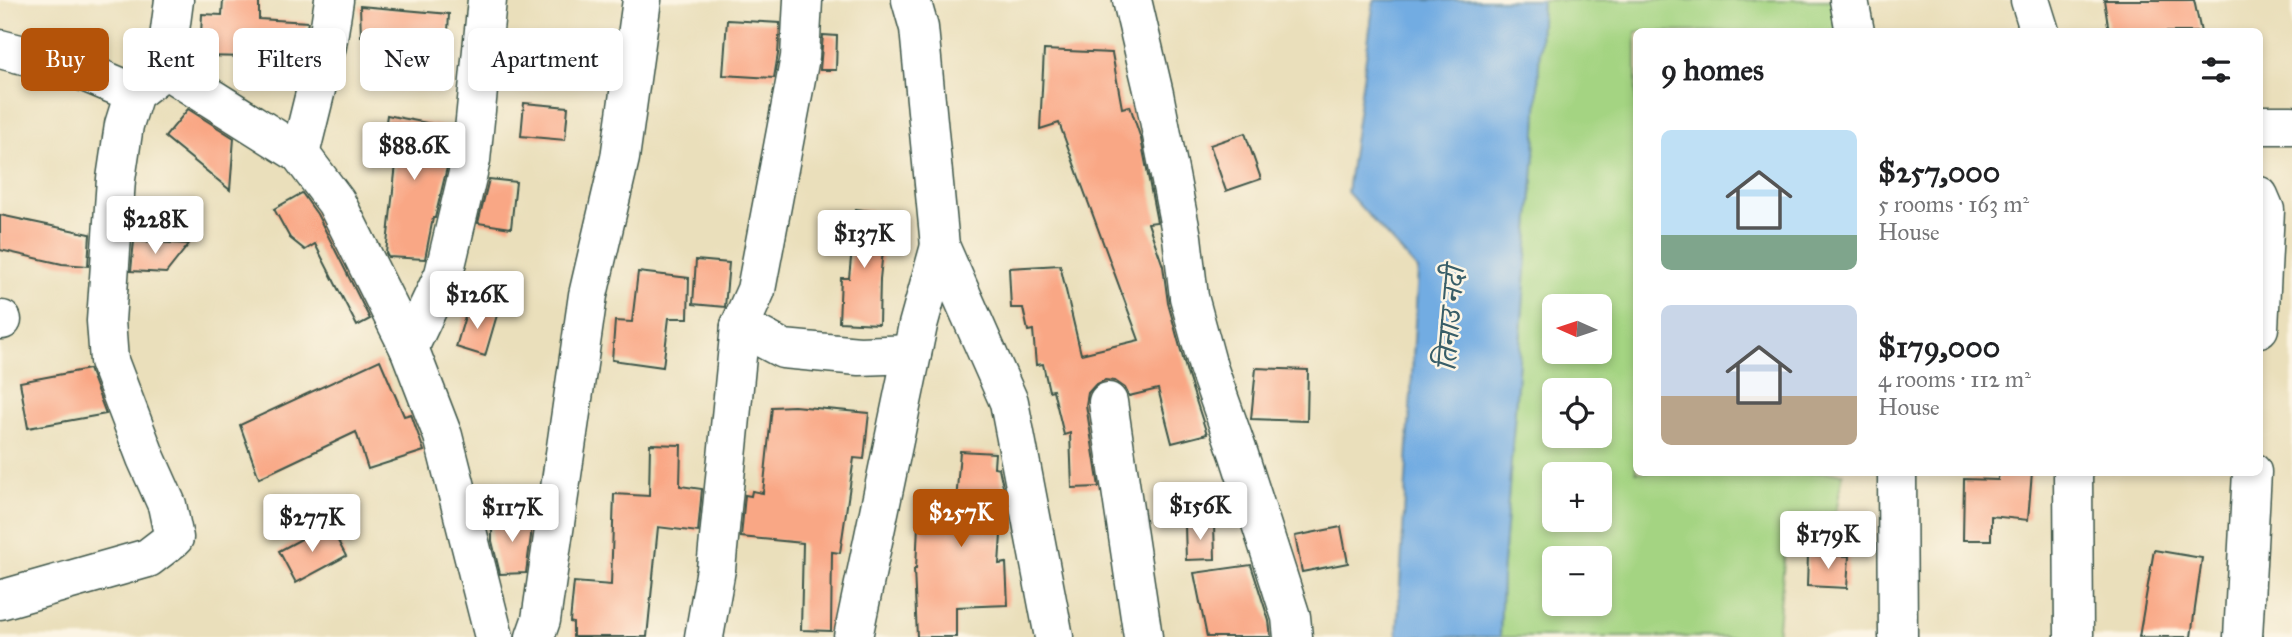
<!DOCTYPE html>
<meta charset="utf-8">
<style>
body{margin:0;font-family:"IM FELL Great Primer","Noto Serif Devanagari",serif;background:#f2f2f2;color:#202124;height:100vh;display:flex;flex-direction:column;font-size:26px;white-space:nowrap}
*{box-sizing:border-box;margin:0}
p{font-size:23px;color:#757577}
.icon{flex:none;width:38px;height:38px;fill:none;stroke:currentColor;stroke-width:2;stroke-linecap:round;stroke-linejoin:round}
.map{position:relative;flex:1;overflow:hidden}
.sheet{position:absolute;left:1633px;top:28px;width:630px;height:448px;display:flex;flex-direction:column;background:#fff;border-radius:10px;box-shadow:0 4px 10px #0003}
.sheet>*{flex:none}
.top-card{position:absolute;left:21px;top:28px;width:665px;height:63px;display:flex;gap:14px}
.needle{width:46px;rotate:273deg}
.tools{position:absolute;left:1542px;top:294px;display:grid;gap:14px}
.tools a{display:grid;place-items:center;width:70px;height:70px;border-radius:10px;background:#fff;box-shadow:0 4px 10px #0003;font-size:35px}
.price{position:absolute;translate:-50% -60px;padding:0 16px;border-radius:7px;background:#fff;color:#222;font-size:23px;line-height:46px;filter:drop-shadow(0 2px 4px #0008)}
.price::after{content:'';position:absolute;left:50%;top:42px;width:21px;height:16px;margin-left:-10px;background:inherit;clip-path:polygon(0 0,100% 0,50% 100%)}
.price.current{background:#b45309;color:#fff}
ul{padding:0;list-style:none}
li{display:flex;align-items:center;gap:21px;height:175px;padding:0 28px}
li span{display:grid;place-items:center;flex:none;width:196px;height:140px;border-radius:10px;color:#555}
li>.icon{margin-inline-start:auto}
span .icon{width:84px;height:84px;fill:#fffc;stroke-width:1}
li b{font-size:30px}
h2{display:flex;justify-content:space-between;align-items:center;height:84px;padding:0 28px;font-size:30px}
.tag{padding:0 24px;border-radius:10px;background:#fff;box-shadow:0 4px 10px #0003;font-size:24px;line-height:63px}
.tag.current{background:#b45309;color:#fff}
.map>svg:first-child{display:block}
</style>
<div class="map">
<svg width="2292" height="637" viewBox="0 0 2292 637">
<rect width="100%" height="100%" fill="#fcf5e5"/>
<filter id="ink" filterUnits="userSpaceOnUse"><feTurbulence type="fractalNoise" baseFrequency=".0143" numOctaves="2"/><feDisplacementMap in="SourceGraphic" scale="14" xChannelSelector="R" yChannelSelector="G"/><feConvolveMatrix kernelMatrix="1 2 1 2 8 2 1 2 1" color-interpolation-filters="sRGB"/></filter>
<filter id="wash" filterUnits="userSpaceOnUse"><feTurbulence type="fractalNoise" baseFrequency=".00686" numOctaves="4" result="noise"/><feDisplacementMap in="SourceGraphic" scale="28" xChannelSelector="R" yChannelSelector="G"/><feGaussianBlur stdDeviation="1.57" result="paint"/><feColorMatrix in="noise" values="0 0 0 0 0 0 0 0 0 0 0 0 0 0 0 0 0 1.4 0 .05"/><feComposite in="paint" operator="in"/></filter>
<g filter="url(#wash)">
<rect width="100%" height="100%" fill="#eadfbb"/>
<path fill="#a4d482" stroke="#62885b" stroke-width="2" fill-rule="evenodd" d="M1542,0H1835L1842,31L1636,32V472L1843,473L1836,512L1787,530L1777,637H1500L1502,577L1535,154ZM1554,306H1600V352H1554ZM1554,390H1600V436H1554ZM1554,474H1600V520H1554ZM1554,558H1600V604H1554Z"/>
<path fill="#72ace2" stroke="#48748b" stroke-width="2" d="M1374,0H1542L1535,154L1502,577L1500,637H1397L1418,270L1347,192Z"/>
<g id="blocks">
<g fill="#f9a785">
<path d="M223,0H259V19L308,22L301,58L200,56L202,14L222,15Z"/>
<path d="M2104,0H2194L2201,32H2109Z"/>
<path d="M360,6L449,14L448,32L431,33L430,41L419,40L413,79L374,74L378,35L361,36Z"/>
<path d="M727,20L780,23L778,54L774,78L723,75Z"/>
<path d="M823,35L837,36L836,70H820Z"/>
<path d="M1044,50L1112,53L1122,108L1130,106L1141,139L1157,222L1148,223L1163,266L1168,303L1187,373L1207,434L1172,443L1158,389L1129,396L1125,388L1115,381L1105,380L1095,385L1088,393L1086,405L1099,487L1072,488L1070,433L1064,435L1053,390L1049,391L1043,364L1036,365L1033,330L1028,331L1023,308H1011L1009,268L1060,265L1081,354L1139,340L1059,123L1040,129Z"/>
<path d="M524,103L568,107L565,140L521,136Z"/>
<path d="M188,109L234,138L230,190L165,137Z"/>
<path d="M387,115L452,128L449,159L435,218H433L425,259L388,257L386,253L396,164L380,162Z"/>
<path d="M1245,133L1261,179L1226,191L1210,145Z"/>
<path d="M489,179L516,182L511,228L478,223Z"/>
<path d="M302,193L317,214L370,319L357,326L315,244L305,250L290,238L274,209Z"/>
<path d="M856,209L887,213L880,279L879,324L839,322L841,278H849Z"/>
<path d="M0,215L90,234L88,266L62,264L0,250Z"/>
<path d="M134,241L189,244L166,273L131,271Z"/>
<path d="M696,260L729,263L725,307L693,304Z"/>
<path d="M638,272L689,278L688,318H669L663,367L612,360L615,321L632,322Z"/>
<path d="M468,306L497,315L485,356L456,347Z"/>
<path d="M380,360L404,416L411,414L424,451L368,469L356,432L259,478L240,425Z"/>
<path d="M1256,368L1308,370L1307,421L1251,419Z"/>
<path d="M89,369L106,414L28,428L20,382Z"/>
<path d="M794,406L869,413L864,459L854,458L840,553L832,552L831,631L801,630L803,543L741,537L745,495L751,496L752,491L763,493L772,407Z"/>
<path d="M650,444L681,445L680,486L702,489L698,532L658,527L647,637H573V623L570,622L574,582L611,585L614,494L649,496Z"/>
<path d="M960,451L995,453L994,467L999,468L1004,491L999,564L1006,563L1008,605L956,607V637H917L914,569H916L919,502L956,503Z"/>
<path d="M1999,472H2032L2028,520L1991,516V540H1963L1964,479L1998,480Z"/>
<path d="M492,518H531V536L526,573L500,574L492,541Z"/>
<path d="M329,524L346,556L296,583L279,551Z"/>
<path d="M1214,524L1215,559L1186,560L1185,525Z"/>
<path d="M1341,527L1348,563L1302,572L1295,536Z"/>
<path d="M2154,550L2202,558L2191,637H2139Z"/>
<path d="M1808,555L1849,556L1847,588L1807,586Z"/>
<path d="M1251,565L1269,621L1271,637H1207L1194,573Z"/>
</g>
</g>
</g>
<g filter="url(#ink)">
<use href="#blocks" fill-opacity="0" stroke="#3d5548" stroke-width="2"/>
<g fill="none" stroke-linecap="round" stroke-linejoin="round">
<g stroke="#3d5548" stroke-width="41">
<g id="minor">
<path d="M803,0L800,57L756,290L740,326L783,349L859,356L912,354"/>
<path d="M911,0L919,28L940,246L1009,402L1054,637"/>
<path d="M1132,0L1154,94L1182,237L1189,297L1208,367L1239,455L1291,617L1293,637"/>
<path d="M1849,0L1855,32"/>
<path d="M2030,0L2040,32"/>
<path d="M0,49L75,68L134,93"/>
<path d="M165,69L300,154L336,202L409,348L443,436L494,637"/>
<path d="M2259,125H2292"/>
<path d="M300,154L327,45L334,0"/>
<path d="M2259,196L2265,210L2259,328"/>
<path d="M0,320H2"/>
<path d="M409,348L444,274L471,160L487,0"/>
<path d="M1108,402L1143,637"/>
<path d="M1897,472L1898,637"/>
<path d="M2073,472L2074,637"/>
<path d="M0,600L148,558L174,538L167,505L146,458L109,361L106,321L116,179L124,125L134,93L165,69L174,0"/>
<path d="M535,637L541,620L588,295L620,158L642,0"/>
<path d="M704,637L716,569L740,326"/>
<path d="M853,637L918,325L940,246"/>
<path d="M2243,637L2252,472"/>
</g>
</g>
<use href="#minor" stroke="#fff" stroke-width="38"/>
</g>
</g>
<g text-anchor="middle" stroke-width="5" stroke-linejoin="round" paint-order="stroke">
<g font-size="30" font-style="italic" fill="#385e68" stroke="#fcf5e5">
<text transform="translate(1450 319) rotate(-85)" y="10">तिनाउ नदी</text>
</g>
</g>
</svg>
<div class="tools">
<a><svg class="needle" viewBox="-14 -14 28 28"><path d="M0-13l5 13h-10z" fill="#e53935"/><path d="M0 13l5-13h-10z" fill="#757577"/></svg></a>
<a><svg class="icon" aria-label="locate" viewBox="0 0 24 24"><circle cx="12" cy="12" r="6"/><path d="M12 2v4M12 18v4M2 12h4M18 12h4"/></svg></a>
<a>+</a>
<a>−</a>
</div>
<b class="price" style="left:414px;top:182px">$88.6K</b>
<b class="price" style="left:155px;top:256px">$228K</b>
<b class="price" style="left:864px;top:270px">$137K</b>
<b class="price" style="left:477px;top:331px">$126K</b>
<b class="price" style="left:1200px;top:542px">$156K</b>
<b class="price" style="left:512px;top:544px">$117K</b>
<b class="price current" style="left:961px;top:549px">$257K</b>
<b class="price" style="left:312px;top:554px">$277K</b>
<b class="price" style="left:1828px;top:571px">$179K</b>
<div class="top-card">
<a class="tag current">Buy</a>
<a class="tag">Rent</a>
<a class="tag">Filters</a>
<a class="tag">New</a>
<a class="tag">Apartment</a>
</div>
<section class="sheet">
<h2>9 homes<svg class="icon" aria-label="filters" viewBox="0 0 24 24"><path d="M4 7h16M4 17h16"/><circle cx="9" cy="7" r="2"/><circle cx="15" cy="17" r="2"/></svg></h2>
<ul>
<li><span style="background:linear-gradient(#bfe0f5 75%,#7fa58c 0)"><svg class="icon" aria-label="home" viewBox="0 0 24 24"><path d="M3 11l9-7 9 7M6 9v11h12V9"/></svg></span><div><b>$257,000</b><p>5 rooms · 163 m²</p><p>House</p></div></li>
<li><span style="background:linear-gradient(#c9d6e8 65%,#b9a48a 0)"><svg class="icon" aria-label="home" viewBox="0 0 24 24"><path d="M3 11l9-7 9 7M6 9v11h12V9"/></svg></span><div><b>$179,000</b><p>4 rooms · 112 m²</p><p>House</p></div></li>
</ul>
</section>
</div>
